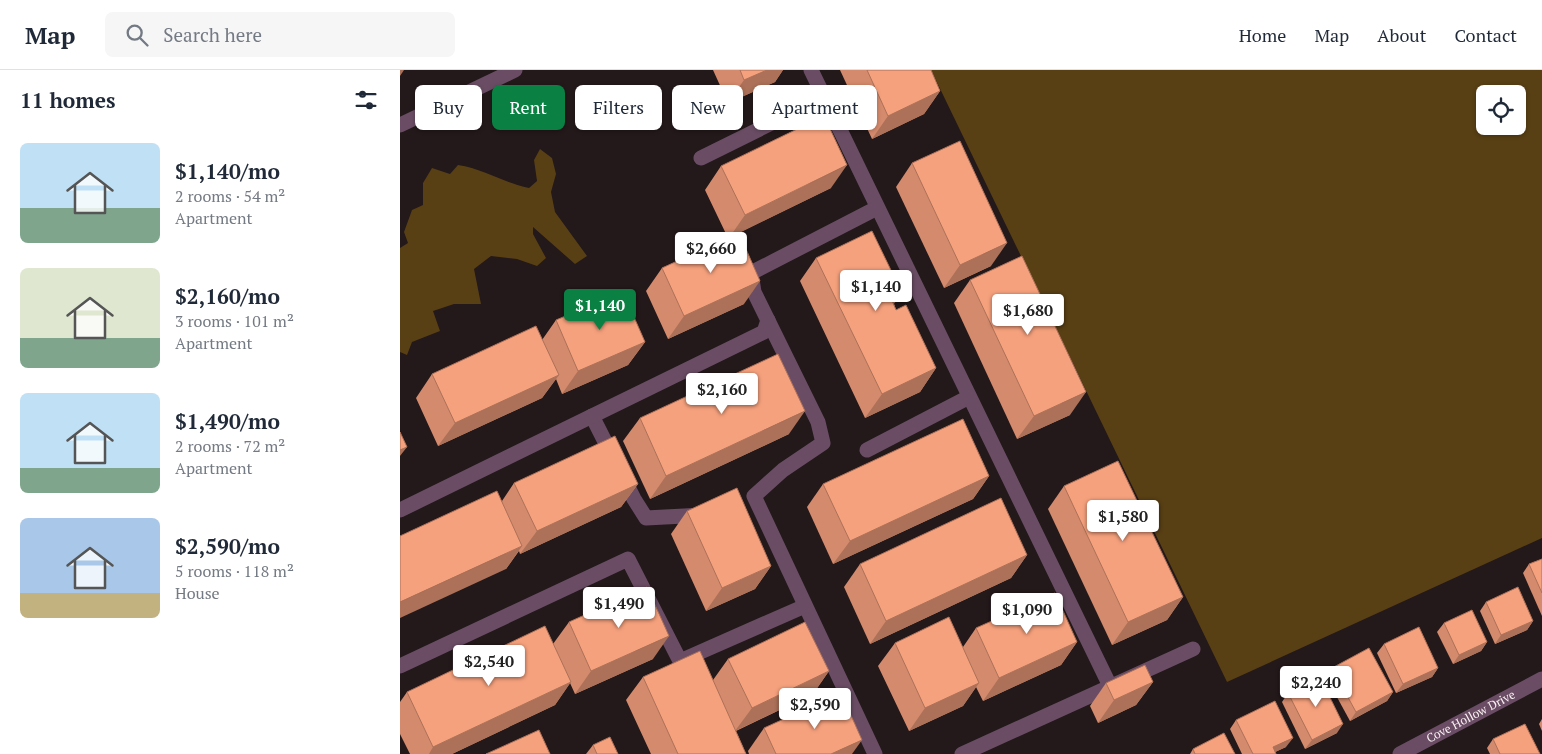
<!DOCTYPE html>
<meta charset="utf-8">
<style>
body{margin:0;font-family:"PT Serif",serif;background:#f6f6f7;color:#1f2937;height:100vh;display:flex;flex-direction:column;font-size:19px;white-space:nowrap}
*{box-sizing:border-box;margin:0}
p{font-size:16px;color:#747a83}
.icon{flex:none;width:28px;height:28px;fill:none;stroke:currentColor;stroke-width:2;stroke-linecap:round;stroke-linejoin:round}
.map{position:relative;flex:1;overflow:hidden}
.details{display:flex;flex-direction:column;background:#fff;width:400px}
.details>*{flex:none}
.hud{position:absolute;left:15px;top:15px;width:475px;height:45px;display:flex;gap:10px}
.tools{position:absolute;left:1076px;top:15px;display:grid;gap:10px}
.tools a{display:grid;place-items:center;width:50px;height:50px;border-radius:8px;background:#fff;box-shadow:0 1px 4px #0004;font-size:25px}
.price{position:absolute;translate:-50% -42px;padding:0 11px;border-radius:5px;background:#fff;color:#222;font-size:16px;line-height:32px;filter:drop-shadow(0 1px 2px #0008)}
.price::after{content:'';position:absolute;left:50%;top:30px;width:15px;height:11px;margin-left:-8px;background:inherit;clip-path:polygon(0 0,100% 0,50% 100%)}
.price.selected{background:#0b8043;color:#fff}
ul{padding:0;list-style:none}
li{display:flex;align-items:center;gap:15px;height:125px;padding:0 20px}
li span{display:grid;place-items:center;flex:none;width:140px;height:100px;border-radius:8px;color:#555}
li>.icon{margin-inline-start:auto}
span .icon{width:60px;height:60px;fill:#fffc;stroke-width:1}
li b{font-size:21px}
h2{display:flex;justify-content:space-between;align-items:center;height:60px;padding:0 20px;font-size:21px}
.tag{padding:0 18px;border-radius:8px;background:#fff;box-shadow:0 1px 4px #0004;font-size:18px;line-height:45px}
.tag.selected{background:#0b8043;color:#fff}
header{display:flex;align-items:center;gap:30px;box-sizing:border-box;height:70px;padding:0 25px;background:#fff;border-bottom:1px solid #e0e1e3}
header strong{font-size:24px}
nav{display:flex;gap:28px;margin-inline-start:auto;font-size:18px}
.search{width:350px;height:45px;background:#f6f6f7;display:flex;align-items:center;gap:12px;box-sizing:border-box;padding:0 18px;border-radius:8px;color:#747a83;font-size:19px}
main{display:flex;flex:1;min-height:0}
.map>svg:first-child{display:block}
</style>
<header>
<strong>Map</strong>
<div class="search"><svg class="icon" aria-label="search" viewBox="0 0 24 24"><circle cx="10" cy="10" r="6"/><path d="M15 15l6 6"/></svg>Search here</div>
<nav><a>Home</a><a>Map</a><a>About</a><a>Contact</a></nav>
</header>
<main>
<section class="details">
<h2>11 homes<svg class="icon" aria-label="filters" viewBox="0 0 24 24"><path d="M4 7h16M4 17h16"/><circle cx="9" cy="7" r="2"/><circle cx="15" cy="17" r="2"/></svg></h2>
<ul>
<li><span style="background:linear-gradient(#bfe0f5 65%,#7fa58c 0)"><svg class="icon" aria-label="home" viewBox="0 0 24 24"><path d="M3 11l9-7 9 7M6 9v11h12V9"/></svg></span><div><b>$1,140/mo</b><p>2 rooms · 54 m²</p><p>Apartment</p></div></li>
<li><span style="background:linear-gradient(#dfe7d0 70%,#7fa58c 0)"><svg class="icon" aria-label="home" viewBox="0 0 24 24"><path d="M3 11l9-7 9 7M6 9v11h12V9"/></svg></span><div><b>$2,160/mo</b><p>3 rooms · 101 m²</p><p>Apartment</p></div></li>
<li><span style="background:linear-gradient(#bfe0f5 75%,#7fa58c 0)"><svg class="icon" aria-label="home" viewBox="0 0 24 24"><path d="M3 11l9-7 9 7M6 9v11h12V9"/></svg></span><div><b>$1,490/mo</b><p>2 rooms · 72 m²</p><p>Apartment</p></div></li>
<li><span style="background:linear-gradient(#a9c7e8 75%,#c2b280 0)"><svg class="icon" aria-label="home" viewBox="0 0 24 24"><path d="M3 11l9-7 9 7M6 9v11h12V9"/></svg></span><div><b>$2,590/mo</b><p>5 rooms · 118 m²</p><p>House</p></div></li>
</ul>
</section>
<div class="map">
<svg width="1142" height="684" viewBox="0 0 1142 684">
<rect width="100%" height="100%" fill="#23181a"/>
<g fill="#583f14" fill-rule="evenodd">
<path d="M531,0H1142V468L827,612ZM1085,24H1118V56H1085Z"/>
<path d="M140,79L152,88L156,104L151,122L155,142L187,186L175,194L133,157V164L146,188L137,196L117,189L91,186L74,199L81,234H54L33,241L40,261L12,272L7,285L0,282V178L8,173L4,162L12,140L23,135V113L32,98L50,104L58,95C84,99 104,113 129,118L137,111L134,90Z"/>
</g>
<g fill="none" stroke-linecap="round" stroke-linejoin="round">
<g stroke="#6a4d64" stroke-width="15">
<path d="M411,0L710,616"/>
<path d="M0,55L115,0"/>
<path d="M301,88L424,27"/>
<path d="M192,346L234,429L246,448L303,445"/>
<path d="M467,380L569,327"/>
<path d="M0,440L364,262L368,250"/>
<path d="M0,596L228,489L280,591L405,536"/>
<path d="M475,684L354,426L383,400L423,373L418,352L354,222L351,203L477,138"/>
<path d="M562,684L793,579"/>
<path id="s1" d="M1000,684L1142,609"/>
</g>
</g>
<g fill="#d48a6c">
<path d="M313,0H383L375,12L328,33Z"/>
<path d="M440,0H531L540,21L524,44L472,69Z"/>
<path d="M512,93L591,196L544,218L496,117Z"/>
<path d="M321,96L431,118L338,163L344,234L268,269L246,221L262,198L328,168L305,120Z"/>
<path d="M416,188L494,234L496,240L536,298L520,322L465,348L400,211Z"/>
<path d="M570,210L670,345L617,369L554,233Z"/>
<path d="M156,250L245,272L228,295L162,324L156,309L142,328L38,376L16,328L32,304L142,270Z"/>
<path d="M240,348L389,364L250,429L223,371Z"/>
<path d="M589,406L573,429L433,494L407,437L423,414Z"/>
<path d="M114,413L238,414L221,437L120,484L119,481L106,499L102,431Z"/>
<path d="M664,416L783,527L767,550L712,575L648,439Z"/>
<path d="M287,441L371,496L355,519L306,541L271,464Z"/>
<path d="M627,485L611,508L470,574L444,517L460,494Z"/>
<path d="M1142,489V546L1123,503L1129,494Z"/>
<path d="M1086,532L1133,551L1127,560L1095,574L1080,541Z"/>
<path d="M169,552L253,589L175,624L170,613L155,635L52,684H10L0,664V632L7,622L153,574Z"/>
<path d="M1044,553L1087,572L1081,581L1053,594L1037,562Z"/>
<path d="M576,558L677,572L661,595L583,631L576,617L563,636L509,661L478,596L495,573L563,577Z"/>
<path d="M984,574L1038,598L1032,607L996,623L977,583Z"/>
<path d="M328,589L429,601L413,624L336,661L346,684H251L226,630L243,607L313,610Z"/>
<path d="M932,598L993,622L987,631L950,651L926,607Z"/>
<path d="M753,612L736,635L698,653L690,636L706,613Z"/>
<path d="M888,623L937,663L905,679L882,632Z"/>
<path d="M1142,649V661L1139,654Z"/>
<path d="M836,650L886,677L875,682L876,684H842L830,659Z"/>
<path d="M364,658L452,684H349L348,681Z"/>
<path d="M1093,669L1140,684H1090L1087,678Z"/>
<path d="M193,675L218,684H186Z"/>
<path d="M793,679L835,684H790Z"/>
</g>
<g fill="#ac7158">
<path d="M0,0H4L0,6Z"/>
<path d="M367,0H383L375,12L328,33L344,10Z"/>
<path d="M540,21L524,44L472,69L488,46Z"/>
<path d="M447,95L431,118L329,168L345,145Z"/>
<path d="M607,173L591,196L544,218L560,195Z"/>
<path d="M360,211L344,234L268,269L284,246Z"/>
<path d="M502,223L485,246L491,228Z"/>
<path d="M245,272L228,295L162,324L178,301Z"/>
<path d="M536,298L520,322L465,348L482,324Z"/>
<path d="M159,305L142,328L38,376L55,353Z"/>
<path d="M686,322L670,345L617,369L634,346Z"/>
<path d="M405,341L389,364L250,429L266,406Z"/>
<path d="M7,377L0,386V380Z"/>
<path d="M589,406L573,429L433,494L450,471Z"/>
<path d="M238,414L221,437L120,484L137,461Z"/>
<path d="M122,476L106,499L0,548V532Z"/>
<path d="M627,485L611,508L470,574L486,551Z"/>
<path d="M371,496L355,519L306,541L322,518Z"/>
<path d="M783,527L767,550L712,575L728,552Z"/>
<path d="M1133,551L1127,560L1095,574L1101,565Z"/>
<path d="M269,566L253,589L175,624L191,601Z"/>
<path d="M677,572L661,595L583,631L599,608Z"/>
<path d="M1087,572L1081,581L1053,594L1059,585Z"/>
<path d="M1038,598L1032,607L996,623L1003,614Z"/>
<path d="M429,601L413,624L335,661L352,638Z"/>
<path d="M171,612L155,635L52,684H29L33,677Z"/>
<path d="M753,612L736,635L698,653L714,630Z"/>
<path d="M579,613L563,636L509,661L525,638Z"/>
<path d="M993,622L987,631L950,651L956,642Z"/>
<path d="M943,654L937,663L905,679L912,670Z"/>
<path d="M893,668L886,677L871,684L873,677Z"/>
<path d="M462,670L452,684H431Z"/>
</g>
<g fill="#f6a17d" stroke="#ac7158">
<path d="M340,0H367L344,10Z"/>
<path d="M467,0H531L540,21L488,46Z"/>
<path d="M424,46L447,95L345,145L321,96Z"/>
<path d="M560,71L607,173L560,195L512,93Z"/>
<path d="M472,161L502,223L491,228L496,240L506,235L536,298L482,324L416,188Z"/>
<path d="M339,163L360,211L284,246L262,198Z"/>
<path d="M622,186L686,322L634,346L570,210Z"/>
<path d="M223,222L245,272L178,301L156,250Z"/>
<path d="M136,256L159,305L55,353L32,304Z"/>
<path d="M378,284L405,341L266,406L240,348Z"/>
<path d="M563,349L589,406L450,471L423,414Z"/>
<path d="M0,362L7,377L0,380Z"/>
<path d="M215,366L238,414L137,461L114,413Z"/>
<path d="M718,391L783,527L728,552L664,416Z"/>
<path d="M337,418L371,496L322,518L287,441Z"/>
<path d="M97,421L122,476L0,532V466Z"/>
<path d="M601,428L627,485L486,551L460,494Z"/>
<path d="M1142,489V523L1129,494Z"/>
<path d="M247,517L269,566L191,601L169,552Z"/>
<path d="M1118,517L1133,551L1101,565L1086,532Z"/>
<path d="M655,523L677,572L599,608L576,558Z"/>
<path d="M1072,540L1087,572L1059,585L1044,553Z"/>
<path d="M549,547L579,613L525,638L495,573Z"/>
<path d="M405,552L429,601L352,638L328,589Z"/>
<path d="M145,556L171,612L33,677L7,622Z"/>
<path d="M1019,557L1038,598L1003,614L984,574Z"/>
<path d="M969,578L993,622L956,642L932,598Z"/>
<path d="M300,581L346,684H278L243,607Z"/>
<path d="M745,595L753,612L714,630L706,613Z"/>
<path d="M920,607L943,654L912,670L888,623Z"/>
<path d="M441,623L462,670L431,684H376L364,658Z"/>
<path d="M875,631L893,668L873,677L876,684H853L836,650Z"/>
<path d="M1125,654L1140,684H1100L1093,669Z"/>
<path d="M139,660L150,684H86Z"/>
<path d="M824,663L835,684H795L793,679Z"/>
<path d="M210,667L218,684H197L193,675Z"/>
</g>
<g text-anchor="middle" stroke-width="5" stroke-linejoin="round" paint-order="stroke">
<g font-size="12" fill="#faf2f3" stroke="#090506">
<text dy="4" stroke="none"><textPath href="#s1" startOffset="80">Cove Hollow Drive</textPath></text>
</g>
</g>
</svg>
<div class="tools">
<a><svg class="icon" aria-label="locate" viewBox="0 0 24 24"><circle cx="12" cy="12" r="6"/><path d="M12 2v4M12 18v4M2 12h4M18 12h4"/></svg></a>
</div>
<b class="price" style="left:311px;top:204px">$2,660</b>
<b class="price" style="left:476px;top:242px">$1,140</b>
<b class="price selected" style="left:200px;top:261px">$1,140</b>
<b class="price" style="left:628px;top:266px">$1,680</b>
<b class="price" style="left:322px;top:345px">$2,160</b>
<b class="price" style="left:723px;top:472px">$1,580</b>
<b class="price" style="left:219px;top:559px">$1,490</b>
<b class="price" style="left:627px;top:565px">$1,090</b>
<b class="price" style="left:89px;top:617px">$2,540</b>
<b class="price" style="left:916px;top:638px">$2,240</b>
<b class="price" style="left:415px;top:660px">$2,590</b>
<div class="hud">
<a class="tag">Buy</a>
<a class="tag selected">Rent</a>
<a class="tag">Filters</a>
<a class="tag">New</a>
<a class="tag">Apartment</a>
</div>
</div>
</main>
